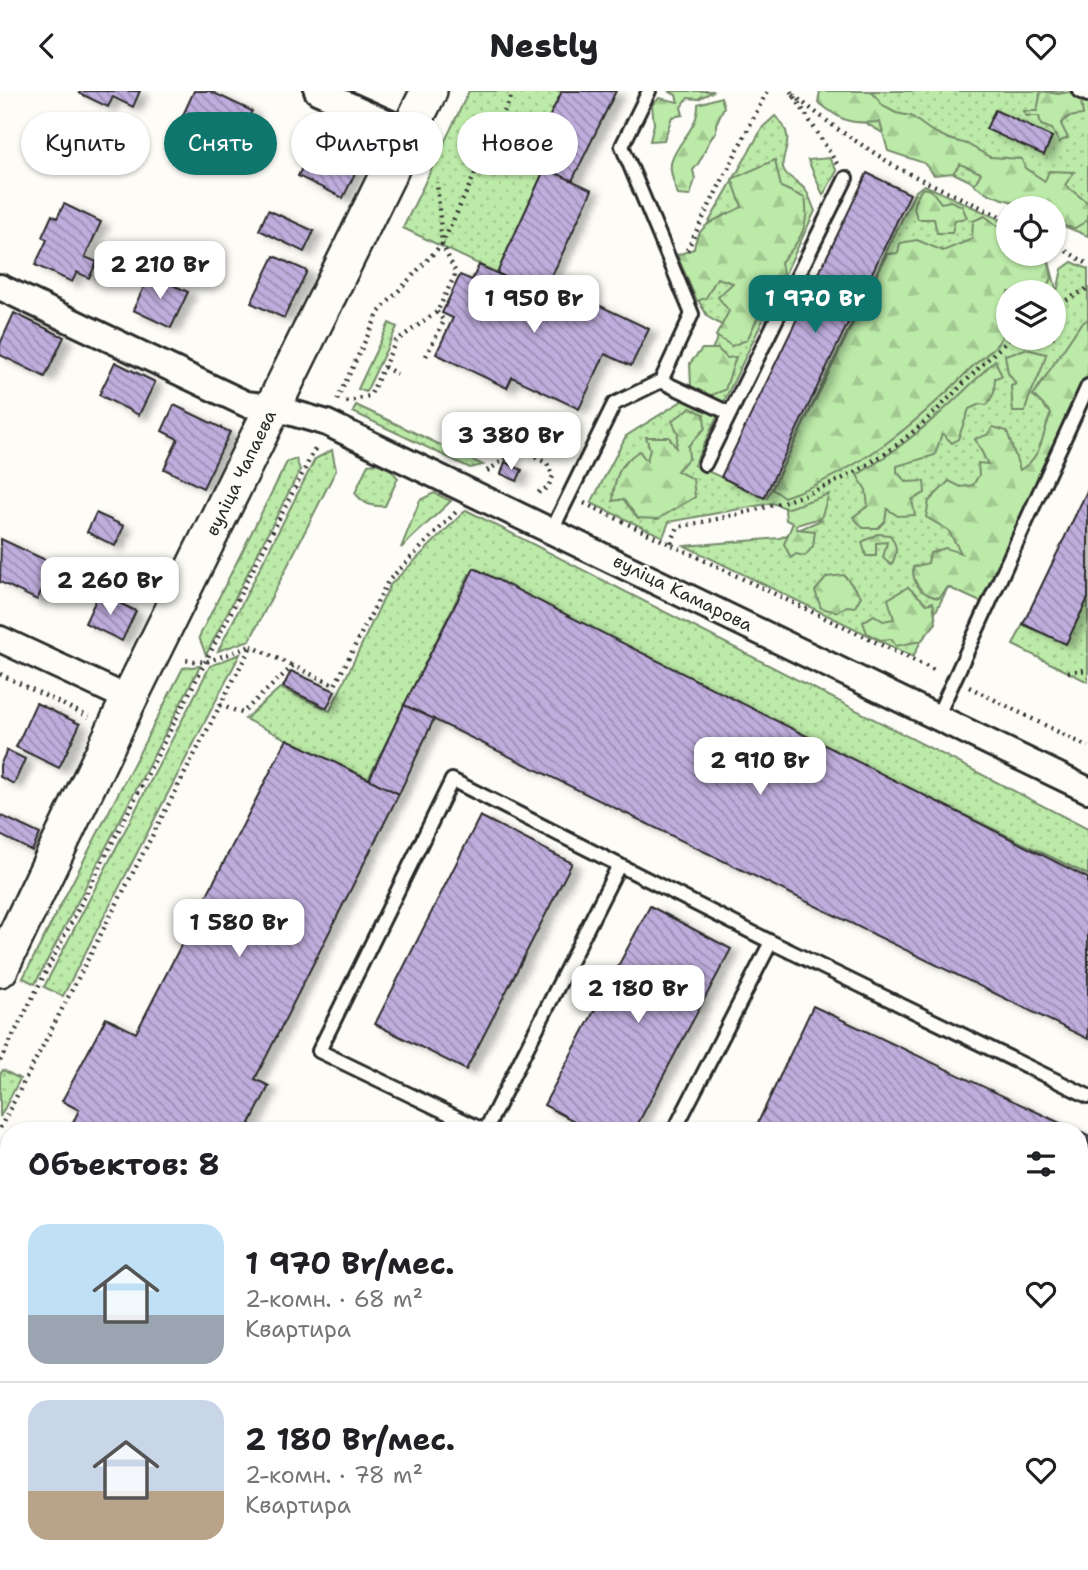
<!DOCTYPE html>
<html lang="ru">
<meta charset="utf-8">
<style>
body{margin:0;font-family:"Shantell Sans",sans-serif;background:#f2f2f2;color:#202124;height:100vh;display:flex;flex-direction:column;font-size:26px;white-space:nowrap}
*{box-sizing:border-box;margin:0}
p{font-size:23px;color:#757577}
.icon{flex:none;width:38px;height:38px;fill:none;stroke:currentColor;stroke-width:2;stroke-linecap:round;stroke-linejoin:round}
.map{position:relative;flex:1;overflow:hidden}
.panel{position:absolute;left:0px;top:1031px;width:1088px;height:450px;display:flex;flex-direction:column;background:#fff;border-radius:28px 28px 0 0;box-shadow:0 2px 5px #0004}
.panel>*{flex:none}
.hud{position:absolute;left:21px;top:21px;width:700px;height:63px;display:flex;gap:14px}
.controls{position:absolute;left:996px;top:105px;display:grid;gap:14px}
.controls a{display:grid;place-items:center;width:70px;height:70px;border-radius:50%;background:#fff;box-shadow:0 2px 5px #0004;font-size:35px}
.price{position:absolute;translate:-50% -60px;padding:0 16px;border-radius:14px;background:#fff;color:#222;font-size:23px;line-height:46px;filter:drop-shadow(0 2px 4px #0008)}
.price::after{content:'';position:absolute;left:50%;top:42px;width:21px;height:16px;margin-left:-10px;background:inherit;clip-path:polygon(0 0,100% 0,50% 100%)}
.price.on{background:#0f766e;color:#fff}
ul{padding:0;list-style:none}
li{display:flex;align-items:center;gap:21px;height:175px;padding:0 28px}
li+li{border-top:2px solid #e0e0e0}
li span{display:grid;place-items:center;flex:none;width:196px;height:140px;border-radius:21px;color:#555}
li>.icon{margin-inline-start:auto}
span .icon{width:84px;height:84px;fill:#fffc;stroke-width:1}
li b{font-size:30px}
h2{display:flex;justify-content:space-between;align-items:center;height:84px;padding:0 28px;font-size:30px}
.pill{padding:0 24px;border-radius:32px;background:#fff;box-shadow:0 2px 5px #0004;font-size:24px;line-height:63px}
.pill.on{background:#0f766e;color:#fff}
header{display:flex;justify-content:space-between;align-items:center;height:91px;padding:0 28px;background:#fff;font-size:32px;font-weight:800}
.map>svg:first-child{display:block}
</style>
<header><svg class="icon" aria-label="back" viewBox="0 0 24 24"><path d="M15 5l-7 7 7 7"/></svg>Nestly<svg class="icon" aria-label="heart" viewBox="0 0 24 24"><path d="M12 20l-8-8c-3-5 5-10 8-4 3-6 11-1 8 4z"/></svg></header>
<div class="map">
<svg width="1088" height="1479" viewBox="0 0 1088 1479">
<defs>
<pattern id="grass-dots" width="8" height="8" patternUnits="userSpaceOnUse" patternTransform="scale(1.75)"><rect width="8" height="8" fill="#bceaa8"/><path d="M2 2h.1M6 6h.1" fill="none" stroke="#a2c991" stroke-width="1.8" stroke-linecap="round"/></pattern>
<pattern id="forest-firs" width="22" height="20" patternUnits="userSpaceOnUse" patternTransform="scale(1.75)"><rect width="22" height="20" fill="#bceaa8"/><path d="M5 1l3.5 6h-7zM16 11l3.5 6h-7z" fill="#a2c991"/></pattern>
<pattern id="building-back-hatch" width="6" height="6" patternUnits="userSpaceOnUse" patternTransform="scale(1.75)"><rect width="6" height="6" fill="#bfaddd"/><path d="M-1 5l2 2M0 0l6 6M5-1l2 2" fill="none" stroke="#9b8db3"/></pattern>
<filter id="shadow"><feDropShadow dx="8" dy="4.5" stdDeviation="3.5" flood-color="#0004"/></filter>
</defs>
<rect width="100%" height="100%" fill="#fdfcf7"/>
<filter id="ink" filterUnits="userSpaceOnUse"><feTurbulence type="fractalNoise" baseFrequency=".0143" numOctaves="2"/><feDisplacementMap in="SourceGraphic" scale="14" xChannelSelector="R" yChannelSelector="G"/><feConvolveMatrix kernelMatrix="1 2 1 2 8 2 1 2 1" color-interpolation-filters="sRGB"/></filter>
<g filter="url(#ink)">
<g fill="url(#grass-dots)" stroke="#748a6a" stroke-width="2" fill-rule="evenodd">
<path d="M469,0H562L545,77L497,182L403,137Z"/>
<path d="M820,0H1062L1075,9L1088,12V145L1054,131V117H1025L935,73L827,9Z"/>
<path d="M775,25C802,49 775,67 785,81C790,88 801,92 806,100C810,105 812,114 815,120L722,315L692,301L723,235L708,226L681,180L763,36Z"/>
<path d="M829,67L837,80L823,104L808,69Z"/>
<path d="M924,94L1008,132V163H1047L1057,201L1062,178L1072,171L1088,178V286L985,513L948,496L913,566L685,455L780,447L821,429L772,412L669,431L663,446L591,412L626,345L690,305L720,320L694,374L767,407L915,101ZM1008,201H1054V247H1008Z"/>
<path d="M389,232L397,236L366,301L358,298Z"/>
<path d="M356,314L483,374L470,377L353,321Z"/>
<path d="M332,359L336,379L250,549L218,560L315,368Z"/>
<path d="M296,368L300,379L206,564L199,546L287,371Z"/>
<path d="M376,372L390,378L398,387L385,415C371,416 364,413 355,402L368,373Z"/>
<path d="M434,402L451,410L401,457L420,409Z"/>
<path d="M466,419L1088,738V784L469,483L368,688L245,628L280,597L330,620L390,494Z"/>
<path d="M1088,507V591L1013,554L1023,533L1066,553Z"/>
<path d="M240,563L63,905L44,896L210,575Z"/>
<path d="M200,575L35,893L23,887L183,577Z"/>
<path d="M3,979L20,988L0,1026V983Z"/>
</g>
<g fill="url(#forest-firs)" stroke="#748a6a" stroke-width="2">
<path d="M668,0H714L698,8L688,7L681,16L683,24L672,26L664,49L650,50L654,33L652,14L659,7L678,11L676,4Z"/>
<path d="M820,0H871L883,15L896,22L911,25L930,39L949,48L967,53L990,66L1022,68L1025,77L1045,90L1049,80L1074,81L1065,94L1088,112V129L1075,137L1054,133V117C1031,117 992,108 974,94L981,82L960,73L953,82L934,84L924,72L888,60L880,31C849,33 843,31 818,11Z"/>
<path d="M1041,0L1058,3L1075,0L1081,9L1083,24L1068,26L1061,33L1068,47L1059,51L1052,38L1041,34L1039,25H1026L1023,20H1037Z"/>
<path d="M721,6L724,16L716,33V41C704,54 705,67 693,79L695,88L690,105L678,104C675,95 669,82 671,72C677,50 699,37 698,13Z"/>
<path d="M775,69L781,96L805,107C810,134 800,151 781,171L783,183L769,201L768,214L758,226L747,249L732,255L716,245L729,220L718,206L733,192L717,187L706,207L697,210L677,164L694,158C697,130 721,128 742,116L732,88Z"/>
<path d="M923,97L931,99L941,112L951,110L962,115L967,127L955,129L952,142H937L934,128H918C911,115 914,108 923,97Z"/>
<path d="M985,125L1008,143V163H1037L1049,172L1052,187L1043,201H1008C1008,215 1007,236 1000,249C994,260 978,269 969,279C915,334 858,381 784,406L772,398L887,163L898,162L900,152L917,149L943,160L972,148L973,130Z"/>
<path d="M1088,228V286L985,513L948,496L939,507C922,504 912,493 913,476L928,472L930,462L945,457L961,462L948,439L926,426L929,410L949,390L961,396L973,394L979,384L978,372L988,373L975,348L987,344L993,336L1007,340L1020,379C1043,365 1041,346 1051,322L1033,304L1080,234Z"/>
<path d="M702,258H718L727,267L736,266L725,299L709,305L691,296L690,272Z"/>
<path d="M1026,258L1046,263C1042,285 1029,299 1025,321H1013L1011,295L1016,293L1008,282L1005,264Z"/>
<path d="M995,269L1002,285L995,287L994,302L987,314L980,313L969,318L958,348L952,352L942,342L935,364L897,375V381L906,391L924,390L925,402L912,409L915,424L898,425L887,418L885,430L878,437H863L853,426L868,415L866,399L857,384C909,353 953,313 995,269Z"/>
<path d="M690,317L704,323L705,337L688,355L689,367L677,380L693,388L695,406L658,428L638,427L623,408L613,410C614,387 619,373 639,360L647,370L650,358L646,346H669L676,357L678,342L672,330Z"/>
<path d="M829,403L821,427L796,434L797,438L815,440L813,455L805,465L796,463L791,467L784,453L793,432L786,429L785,418Z"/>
<path d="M877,443L890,444C898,456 898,462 891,474L883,467L887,451L876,452V465H866L862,451Z"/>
<path d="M844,484L861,505L855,516L847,515L837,521L821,517L815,500L827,486Z"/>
<path d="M908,496L927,513L933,511L936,532L921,550L896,555L891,548L880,549L867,542L863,531L874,524L883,530L894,528L888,508Z"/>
<path d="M0,1286L9,1289V1381L0,1400Z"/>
</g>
<path fill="#bceaa8" stroke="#748a6a" stroke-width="2" d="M231,1472H385L399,1479H227Z"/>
<g fill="url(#building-back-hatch)" stroke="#2b2b2b" stroke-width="2" filter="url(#shadow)">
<path d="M80,0H140L133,16L113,6L108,16L79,2Z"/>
<path d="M194,0H210L252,20L231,63L177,37Z"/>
<path d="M562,0H616L572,90L528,69Z"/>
<path d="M995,19L1052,46L1044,64L986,38Z"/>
<path d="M316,46L362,68L343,107L298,85Z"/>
<path d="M545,77L592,99L543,204L497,182Z"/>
<path d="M867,82L910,103L764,407L721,386Z"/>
<path d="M64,113L101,131L85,166L97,171L89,187L77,181L72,191L35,174L47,149L42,146L52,124L57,127Z"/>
<path d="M268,119L314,140L304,161L259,139Z"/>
<path d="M274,165L307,180L284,227L251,212Z"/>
<path d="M479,174L543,204L550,191L649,238L631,275L605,263L579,318L512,286L507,297L436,263L453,227L442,222L460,184L472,189Z"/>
<path d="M150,183L188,201L171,237L133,219Z"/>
<path d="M14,222L64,246L45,286L0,264V253Z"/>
<path d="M115,271L155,291L139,324L99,304Z"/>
<path d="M174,314L230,341L203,397L164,378L178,348L162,340Z"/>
<path d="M505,371L522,379L517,390L501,383Z"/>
<path d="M1088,398V507L1066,553L1023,533Z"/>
<path d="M96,422L124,435L115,455L87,441Z"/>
<path d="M1,448L54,473L37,509L0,491Z"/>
<path d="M474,477L1088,787V948L404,614Z"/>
<path d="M99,502L136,520L122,550L85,532Z"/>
<path d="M291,580L335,600L327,617L283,596Z"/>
<path d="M36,612L80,633L59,677L16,656Z"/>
<path d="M404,614L434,628L399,703L369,689Z"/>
<path d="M287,648L399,703L255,988L269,995L246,1040H69L79,1019L62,1010L106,927L136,942Z"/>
<path d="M7,659L25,668L14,693L0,686V674Z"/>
<path d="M0,724L40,743L32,760L0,744Z"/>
<path d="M480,725L572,772L466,979L375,933Z"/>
<path d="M650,815L731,858L634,1040H593L544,1014Z"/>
<path d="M813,915L1077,1040H754Z"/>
<path d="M1080,1041L1088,1045V1289L1080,1286Z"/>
<path d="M0,1250L9,1255V1275L0,1270Z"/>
<path d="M1080,1364L1088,1368V1421L1080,1417Z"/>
<path d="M1080,1439L1088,1443V1479H1076L1061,1472H1080Z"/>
<path d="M0,1451L9,1455V1472H149L165,1479H0Z"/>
<path d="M740,1472H825L822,1479H736Z"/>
</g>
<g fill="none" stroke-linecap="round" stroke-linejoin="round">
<g stroke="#2b2b2b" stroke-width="18">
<g id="lane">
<path d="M1079,0L1088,4"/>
<path d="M661,290L729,322"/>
<path d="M705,373L846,87"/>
<path d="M552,439L614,313L661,290L692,223L622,55L649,0"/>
<path d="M938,624L1088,295"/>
<path d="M485,1040L319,960L452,689L619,774"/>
<path d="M485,1040L619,774L771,851"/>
<path d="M674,1040L771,851L1088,1005"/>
<path d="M1080,1333L1088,1337"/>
<path d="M934,1472L950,1479"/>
<path d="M213,1479L217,1472"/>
</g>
</g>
<g stroke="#2b2b2b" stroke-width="30">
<g id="street">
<path d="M317,0L409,41"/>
<path d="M0,196L246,313L272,316L327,332L1088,699"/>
<path d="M0,548L129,608"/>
<path d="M0,1203L9,1208"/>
<path d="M522,1472L535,1479"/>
</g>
</g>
<g stroke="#2b2b2b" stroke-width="40">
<path id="secondary" d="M0,878L129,608L429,0"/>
</g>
<g stroke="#2b2b2b" stroke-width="4.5" stroke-dasharray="2 5" stroke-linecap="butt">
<path d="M791,0L837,73"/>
<path d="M793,4L839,39L899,78L1008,129"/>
<path d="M1054,153L1088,173"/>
<path d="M687,159L767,0"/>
<path d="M1054,216L1088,197"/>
<path d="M426,265L444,230L437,221"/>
<path d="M384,276L397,283"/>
<path d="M337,309L379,221L442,153L514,0"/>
<path d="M346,311L370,305L396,250L437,221L456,182L442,153L437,91"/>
<path d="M487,380L519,359L547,372L553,385L548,396L536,403"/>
<path d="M584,412L936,580"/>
<path d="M671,452L678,436C768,418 841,402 914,340C948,311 977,276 1011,247"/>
<path d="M251,555L293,575"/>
<path d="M1068,581L1088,579"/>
<path d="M0,583L89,626"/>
<path d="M969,596L1088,656"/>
<path d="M220,614L242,622L293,575L335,594L388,490L456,421"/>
<path d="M0,970L317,354"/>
<path d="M0,1037L251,555L206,571L182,569"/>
<path d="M0,1412L9,1393"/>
<path d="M430,1472L443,1479"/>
</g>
<use href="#lane" stroke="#fdfcf7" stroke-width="12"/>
<use href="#street" stroke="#fdfcf7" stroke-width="24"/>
<use href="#secondary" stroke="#fdfcf7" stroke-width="35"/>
</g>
</g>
<g text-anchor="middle" stroke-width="5" stroke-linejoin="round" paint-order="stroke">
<g font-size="18" fill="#2b2b2b" stroke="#fdfcf7">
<text transform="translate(241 382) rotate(-64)" y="6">вуліца Чапаева</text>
<text transform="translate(683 502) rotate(26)" y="6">вуліца Камарова</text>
</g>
</g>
</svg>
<div class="controls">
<a><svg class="icon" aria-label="locate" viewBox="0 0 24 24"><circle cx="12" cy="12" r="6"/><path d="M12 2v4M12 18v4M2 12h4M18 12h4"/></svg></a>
<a><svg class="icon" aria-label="layers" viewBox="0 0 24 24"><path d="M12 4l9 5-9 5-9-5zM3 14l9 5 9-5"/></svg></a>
</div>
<b class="price" style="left:160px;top:210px">2 210 Br</b>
<b class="price" style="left:534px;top:244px">1 950 Br</b>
<b class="price on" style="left:815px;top:244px">1 970 Br</b>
<b class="price" style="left:511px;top:381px">3 380 Br</b>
<b class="price" style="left:110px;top:526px">2 260 Br</b>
<b class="price" style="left:760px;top:706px">2 910 Br</b>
<b class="price" style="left:239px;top:868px">1 580 Br</b>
<b class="price" style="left:638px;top:934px">2 180 Br</b>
<div class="hud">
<a class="pill">Купить</a>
<a class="pill on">Снять</a>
<a class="pill">Фильтры</a>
<a class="pill">Новое</a>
</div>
<section class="panel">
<h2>Объектов: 8<svg class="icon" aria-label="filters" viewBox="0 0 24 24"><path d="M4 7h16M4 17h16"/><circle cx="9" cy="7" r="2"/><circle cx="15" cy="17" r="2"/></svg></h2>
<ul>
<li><span style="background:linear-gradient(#bfe0f5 65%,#9aa5b1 0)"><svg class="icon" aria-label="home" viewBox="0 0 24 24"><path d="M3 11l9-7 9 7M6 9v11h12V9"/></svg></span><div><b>1 970 Br/мес.</b><p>2-комн. · 68 m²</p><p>Квартира</p></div><svg class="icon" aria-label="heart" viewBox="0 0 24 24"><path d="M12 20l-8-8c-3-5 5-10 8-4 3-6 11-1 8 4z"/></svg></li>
<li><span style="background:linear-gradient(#c9d6e8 65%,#b9a48a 0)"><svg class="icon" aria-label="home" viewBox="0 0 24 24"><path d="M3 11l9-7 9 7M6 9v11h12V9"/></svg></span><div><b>2 180 Br/мес.</b><p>2-комн. · 78 m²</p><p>Квартира</p></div><svg class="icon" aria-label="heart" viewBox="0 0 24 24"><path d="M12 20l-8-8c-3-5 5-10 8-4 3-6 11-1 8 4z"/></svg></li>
</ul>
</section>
</div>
